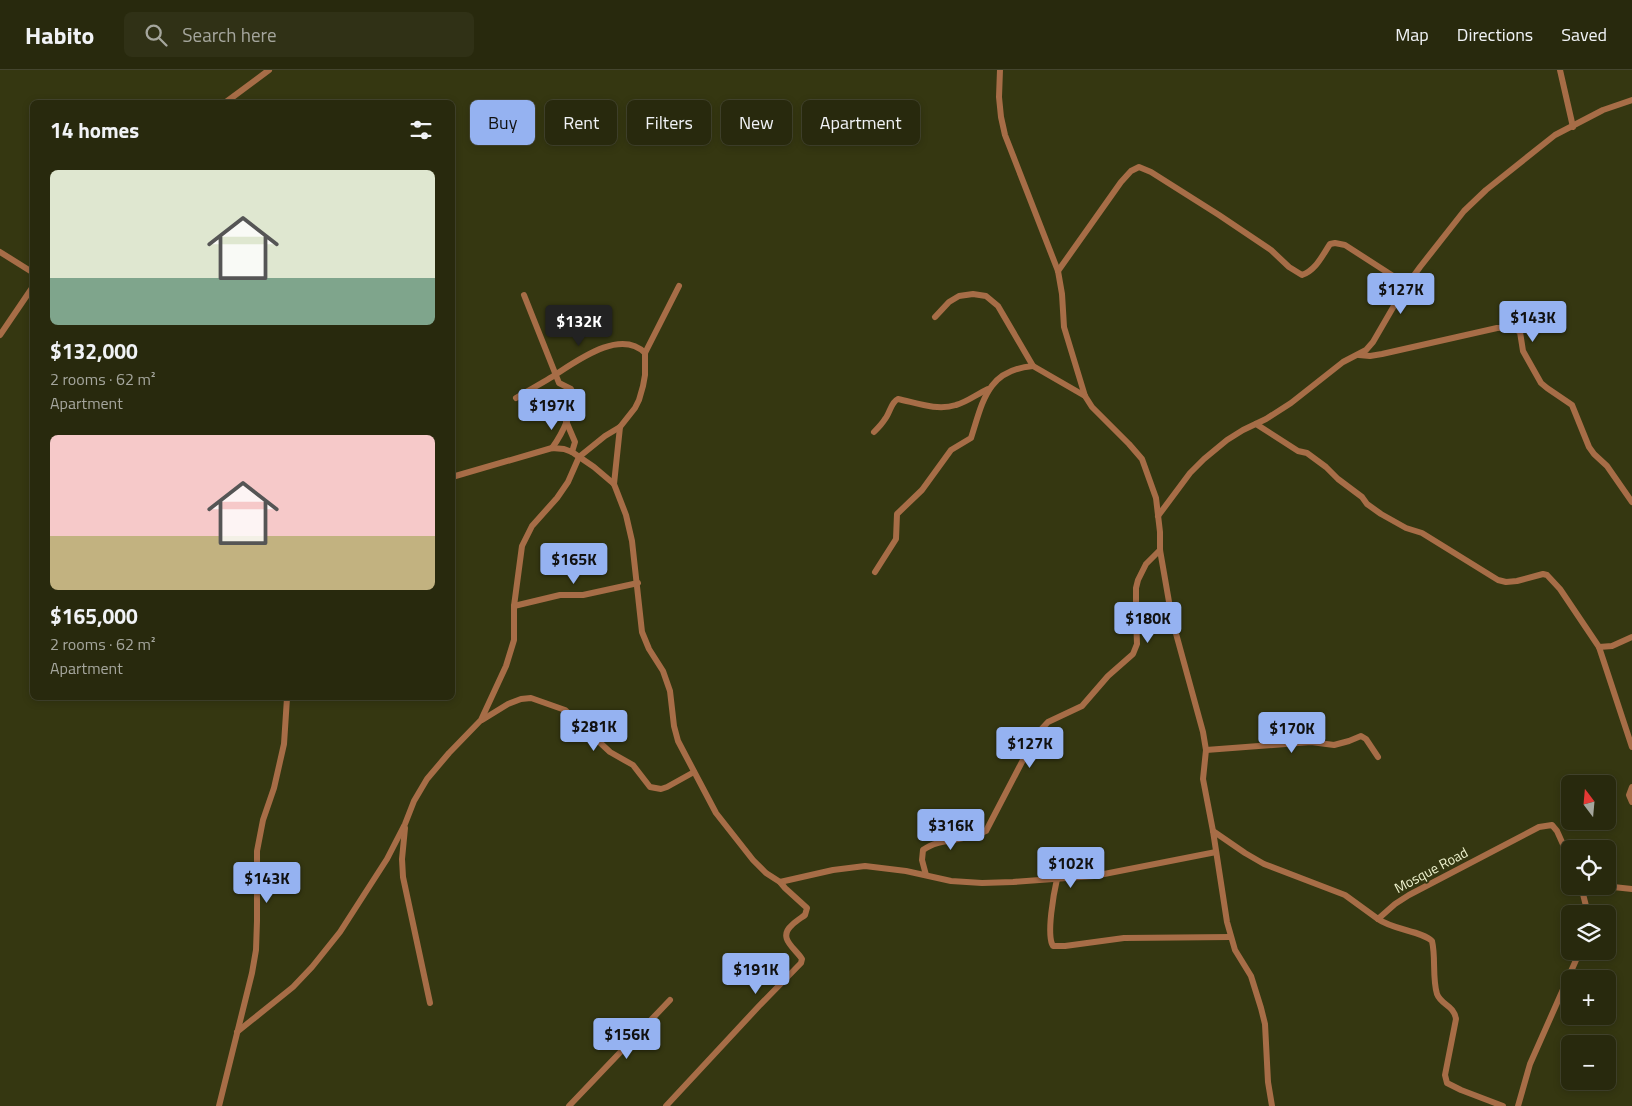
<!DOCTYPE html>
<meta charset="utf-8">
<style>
body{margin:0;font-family:"Titillium Web",sans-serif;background:#303116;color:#f1f3f6;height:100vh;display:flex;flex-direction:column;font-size:19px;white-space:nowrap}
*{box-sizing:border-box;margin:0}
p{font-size:16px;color:#a5a69d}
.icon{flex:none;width:28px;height:28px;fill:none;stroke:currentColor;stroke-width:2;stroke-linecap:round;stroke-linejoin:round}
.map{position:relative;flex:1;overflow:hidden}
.sheet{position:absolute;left:30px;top:30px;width:425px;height:600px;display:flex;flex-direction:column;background:#28290d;border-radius:8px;box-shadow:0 2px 8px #0003,0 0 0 1px #44452e}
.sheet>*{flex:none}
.guide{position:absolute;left:470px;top:30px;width:475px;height:45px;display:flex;gap:10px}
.needle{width:32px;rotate:344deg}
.tools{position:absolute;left:1561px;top:705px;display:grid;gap:10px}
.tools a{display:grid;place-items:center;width:55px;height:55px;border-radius:8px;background:#28290d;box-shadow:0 2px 8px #0003,0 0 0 1px #44452e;font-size:25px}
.price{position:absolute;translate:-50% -42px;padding:0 11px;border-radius:5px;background:#95b2f1;color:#111;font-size:16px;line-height:32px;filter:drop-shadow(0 1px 2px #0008)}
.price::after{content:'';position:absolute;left:50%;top:30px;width:15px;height:11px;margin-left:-8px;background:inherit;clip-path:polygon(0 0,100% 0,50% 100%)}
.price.on{background:#222;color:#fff}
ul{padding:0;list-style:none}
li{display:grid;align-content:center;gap:10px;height:265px;padding:0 20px}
li span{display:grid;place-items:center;height:155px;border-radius:8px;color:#555}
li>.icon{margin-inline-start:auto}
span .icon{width:90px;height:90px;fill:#fffc;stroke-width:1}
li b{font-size:21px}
h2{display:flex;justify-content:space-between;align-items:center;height:60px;padding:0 20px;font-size:21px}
.tag{padding:0 18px;border-radius:8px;background:#28290d;box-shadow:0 2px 8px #0003,0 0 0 1px #44452e;font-size:18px;line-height:45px}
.tag.on{background:#95b2f1;color:#111}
header{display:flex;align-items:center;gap:30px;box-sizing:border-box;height:70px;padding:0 25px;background:#28290d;border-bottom:1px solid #44452e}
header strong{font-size:24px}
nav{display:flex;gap:28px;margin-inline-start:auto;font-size:18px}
.search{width:350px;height:45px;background:#303116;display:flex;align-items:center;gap:12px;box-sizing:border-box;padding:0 18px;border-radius:8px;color:#a5a69d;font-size:19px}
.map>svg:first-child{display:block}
</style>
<header>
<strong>Habito</strong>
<div class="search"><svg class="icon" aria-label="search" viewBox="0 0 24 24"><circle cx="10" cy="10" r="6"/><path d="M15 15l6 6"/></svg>Search here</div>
<nav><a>Map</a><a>Directions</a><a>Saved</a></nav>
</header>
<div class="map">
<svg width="1632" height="1036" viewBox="0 0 1632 1036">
<rect width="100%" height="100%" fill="#353711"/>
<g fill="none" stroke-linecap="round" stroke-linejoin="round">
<g stroke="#a76d47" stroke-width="6">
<path d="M1000,0L999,27L1001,47L1005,65L1058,201L1062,224L1064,257L1085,326L1092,337L1129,374L1142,389L1156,428L1160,462V480L1172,549L1203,662L1206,680L1203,709L1213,761L1227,852L1235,880L1251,906L1261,938L1265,954L1268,1012L1272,1036"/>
<path d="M1560,0L1573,57"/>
<path d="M226,32L269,0"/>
<path d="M0,182L32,202"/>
<path d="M1058,201L1121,112L1131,101L1139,97L1151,102L1219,145L1271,180L1289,197L1302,205C1316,200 1322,186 1330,174L1335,173L1345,175L1407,215"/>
<path d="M524,225L559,313L571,319C579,332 561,366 552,378"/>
<path d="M935,247L949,232L959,226L973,224L986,226L998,236L1033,296L1085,326"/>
<path d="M0,265L32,218"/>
<path d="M1359,285L1370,286L1382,284L1497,258H1513L1520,262L1523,281L1541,313L1547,318L1572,335L1589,377L1594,384L1607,396L1632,432"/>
<path d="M516,328C527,321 539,315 550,308C573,294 619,257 645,283"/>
<path d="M566,351L575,372L572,382"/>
<path d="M1256,354L1298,381L1307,383L1326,397L1338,409L1362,427L1367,434L1381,444L1406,458L1422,463L1498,510L1506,512L1517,511L1543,504L1547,505L1560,519L1599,577L1632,677"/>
<path d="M874,362C878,358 882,354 885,349C890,343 891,332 898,329C917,333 937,341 956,335C967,332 977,324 988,319"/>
<path d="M452,407L552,378L564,379L572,382L594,397L614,414L626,445L632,471L642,562L649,579L663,601L670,621L674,656L678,671L716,743L753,790L766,803L780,812L833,800L865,796L906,801L951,811L982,813L1013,812L1094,806L1216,782"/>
<path d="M614,414L620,357"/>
<path d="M1158,446L1190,403L1204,389L1227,370L1243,360L1266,349L1291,333L1343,292L1366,280L1373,272L1402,222L1420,197L1464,141L1486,120L1555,65L1603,40L1632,30"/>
<path d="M875,502L896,469L897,444L922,420L951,380L971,368C983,331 987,300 1033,296"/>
<path d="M514,536L560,525H583L638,513"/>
<path d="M1599,577L1612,576L1632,567"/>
<path d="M482,650L508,634L521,629L531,628L565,640L610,682L633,695L650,717L661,719L667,717L694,702"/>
<path d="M1206,680L1311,672L1334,675L1349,671L1361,666L1366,669L1378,687"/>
<path d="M1632,717L1629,725L1632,732"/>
<path d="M405,758L402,789L403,807L430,933"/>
<path d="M1213,761L1245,783L1264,794L1345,825L1378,849L1395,834L1409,825L1539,757L1552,755L1557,761L1570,790"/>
<path d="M926,805L922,790L923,780C940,767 967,772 986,761L1036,665L1048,652L1082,636L1108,606L1133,584L1137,574L1136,545V518L1138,510L1146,494L1160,480"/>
<path d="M1057,809C1054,822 1046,865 1053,876H1065L1124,868L1230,867"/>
<path d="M1581,816L1588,844"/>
<path d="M1604,816L1632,819"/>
<path d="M1378,849C1393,860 1422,861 1432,871C1436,888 1432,907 1437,924C1441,935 1454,935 1456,949L1445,1005L1447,1013L1461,1020L1503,1036"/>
<path d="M237,962L293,917L312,897L340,862L387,789L405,754L414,731L427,709L449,683L481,650L506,596L514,570V536L522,476L532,456L557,428L568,412L579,387L605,366L620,357L635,338L639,330L643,316L645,305V283L679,216"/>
<path d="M219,1036L252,903L256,880L257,851V781L263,750L274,718L284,674L287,628"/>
<path d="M569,1036L670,930"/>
<path d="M666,1036L759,936L801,893L802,889C795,878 777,868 792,855C796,851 801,848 805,845L807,838L785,818L780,812"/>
<path d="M1518,1036L1530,994L1580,881"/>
</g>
</g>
<g text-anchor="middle" stroke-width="4" stroke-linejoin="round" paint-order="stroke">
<g font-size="14" fill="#eff3cf" stroke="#353711">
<text transform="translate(1431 800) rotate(-28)" y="5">Mosque Road</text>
</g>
</g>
</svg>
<div class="tools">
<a><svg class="needle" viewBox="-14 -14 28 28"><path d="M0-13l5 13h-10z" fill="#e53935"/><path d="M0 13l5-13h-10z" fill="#a5a69d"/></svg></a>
<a><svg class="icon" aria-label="locate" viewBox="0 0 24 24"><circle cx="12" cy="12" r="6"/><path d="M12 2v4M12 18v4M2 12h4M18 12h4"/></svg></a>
<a><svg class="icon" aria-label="layers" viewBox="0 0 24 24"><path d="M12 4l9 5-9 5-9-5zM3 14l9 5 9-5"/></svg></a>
<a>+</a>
<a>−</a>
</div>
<b class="price" style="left:1401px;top:245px">$127K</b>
<b class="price" style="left:1533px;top:273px">$143K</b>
<b class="price on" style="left:579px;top:277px">$132K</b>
<b class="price" style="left:552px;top:361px">$197K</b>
<b class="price" style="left:574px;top:515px">$165K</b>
<b class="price" style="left:1148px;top:574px">$180K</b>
<b class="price" style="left:594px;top:682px">$281K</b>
<b class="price" style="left:1292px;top:684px">$170K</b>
<b class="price" style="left:1030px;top:699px">$127K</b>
<b class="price" style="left:951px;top:781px">$316K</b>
<b class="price" style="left:1071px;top:819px">$102K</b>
<b class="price" style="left:267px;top:834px">$143K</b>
<b class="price" style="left:756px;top:925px">$191K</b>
<b class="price" style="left:627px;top:990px">$156K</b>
<div class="guide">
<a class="tag on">Buy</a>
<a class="tag">Rent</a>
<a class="tag">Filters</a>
<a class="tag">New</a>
<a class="tag">Apartment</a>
</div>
<section class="sheet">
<h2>14 homes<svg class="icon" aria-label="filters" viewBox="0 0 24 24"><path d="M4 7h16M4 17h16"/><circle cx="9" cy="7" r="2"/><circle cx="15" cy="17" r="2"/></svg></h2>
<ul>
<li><span style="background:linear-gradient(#dfe7d0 70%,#7fa58c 0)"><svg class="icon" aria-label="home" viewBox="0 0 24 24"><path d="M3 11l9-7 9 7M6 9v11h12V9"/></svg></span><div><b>$132,000</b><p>2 rooms · 62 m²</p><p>Apartment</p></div></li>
<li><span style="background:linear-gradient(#f6c9c9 65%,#c2b280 0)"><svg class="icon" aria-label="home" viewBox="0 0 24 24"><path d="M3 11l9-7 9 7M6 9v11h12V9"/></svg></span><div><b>$165,000</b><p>2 rooms · 62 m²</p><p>Apartment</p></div></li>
</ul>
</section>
</div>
